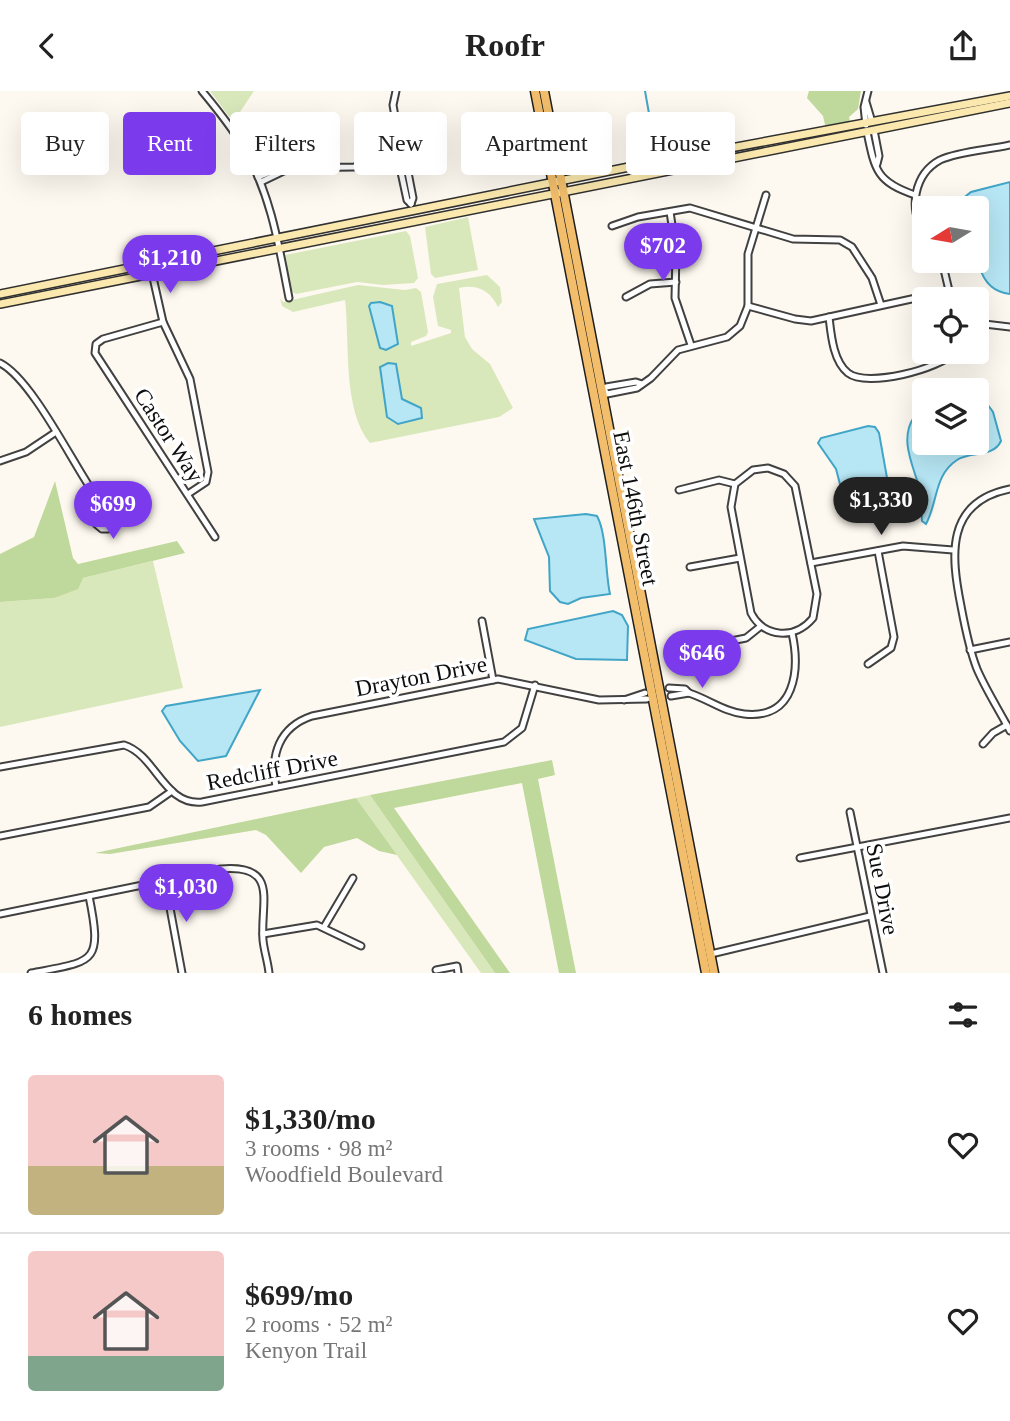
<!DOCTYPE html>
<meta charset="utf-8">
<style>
body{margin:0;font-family:Georgia,serif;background:#f6f6f6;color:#222;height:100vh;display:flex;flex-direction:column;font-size:26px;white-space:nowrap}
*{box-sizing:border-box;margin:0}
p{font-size:23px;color:#767676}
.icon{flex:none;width:38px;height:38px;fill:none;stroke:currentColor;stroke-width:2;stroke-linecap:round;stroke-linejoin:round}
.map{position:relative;height:882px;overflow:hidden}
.panel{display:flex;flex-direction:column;background:#fff;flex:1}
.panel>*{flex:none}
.banner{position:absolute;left:21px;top:21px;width:970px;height:63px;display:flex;gap:14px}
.needle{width:46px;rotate:259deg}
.buttons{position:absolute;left:912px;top:105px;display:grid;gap:14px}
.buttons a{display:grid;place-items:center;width:77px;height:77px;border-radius:7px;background:#fff;box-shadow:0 7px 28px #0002;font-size:35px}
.price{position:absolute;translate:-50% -60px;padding:0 16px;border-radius:24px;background:#7c3aed;color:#fff;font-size:23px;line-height:46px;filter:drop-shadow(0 2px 4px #0008)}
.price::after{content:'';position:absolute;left:50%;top:42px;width:21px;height:16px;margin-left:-10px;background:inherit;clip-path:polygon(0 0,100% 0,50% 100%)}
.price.on{background:#222;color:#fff}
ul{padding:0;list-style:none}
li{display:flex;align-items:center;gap:21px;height:175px;padding:0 28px}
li+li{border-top:2px solid #e0e0e0}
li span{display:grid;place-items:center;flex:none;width:196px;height:140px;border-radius:7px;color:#555}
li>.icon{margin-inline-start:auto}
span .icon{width:84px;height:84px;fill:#fffc;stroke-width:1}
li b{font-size:30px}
h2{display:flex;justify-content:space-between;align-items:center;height:84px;padding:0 28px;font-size:30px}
.chip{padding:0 24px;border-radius:7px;background:#fff;box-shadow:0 7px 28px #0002;font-size:24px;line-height:63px}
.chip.on{background:#7c3aed;color:#fff}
header{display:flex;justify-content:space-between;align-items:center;height:91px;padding:0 28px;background:#fff;font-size:32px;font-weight:800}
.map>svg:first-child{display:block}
</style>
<header><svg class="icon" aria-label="back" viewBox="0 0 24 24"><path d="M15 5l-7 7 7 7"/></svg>Roofr<svg class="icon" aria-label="share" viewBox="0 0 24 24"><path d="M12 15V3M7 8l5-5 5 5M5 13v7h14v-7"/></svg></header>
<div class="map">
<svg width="1010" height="882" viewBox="0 0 1010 882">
<rect width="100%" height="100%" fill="#fef9f0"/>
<g fill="#d8e8bb" fill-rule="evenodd">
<path d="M210,0H254L240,21L231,28Z"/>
<path d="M468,126L478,179L435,187L431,183L425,136Z"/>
<path d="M406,140L410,145L418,187L414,192L383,194L357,191L296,203L291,200L285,164Z"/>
<path d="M487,184L500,196L502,211L498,216C490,199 476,193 459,197L465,246L472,258L490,273L513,317L499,326L370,352C342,319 350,249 345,209L293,221L282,215L280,207L283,211L358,194L405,199L416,197L421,201L428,241L426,245L411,251V255L451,242V239L438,235L433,206L437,193ZM380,211L392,215L397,243L381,258L369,216ZM388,272L396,273L402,308L416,314L415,329L398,333L382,295L380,277Z"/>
<path d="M153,470L183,597L0,636V511L54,507L83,487Z"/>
<path d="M370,704L495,882H481L356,707Z"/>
</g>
<g fill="#bfd89b">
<path d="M809,0H861L858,18L849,26L850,32L826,38L823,25L807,7Z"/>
<path d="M55,390L73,467L78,473L177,450L185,462L83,487L78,498L54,507L0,511V463L34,446Z"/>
<path d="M552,669L555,684L538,688L576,882H559L522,692L394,717L510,882H495L370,704Z"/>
<path d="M356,707L397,764L379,760L357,747L324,756L301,782L266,744L256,739L110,763L95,762Z"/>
</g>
<g fill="#b7e6f4" stroke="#41a5c7" stroke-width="2">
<path d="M1010,91V203C970,199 976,147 976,117H956V113L971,101Z"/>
<path d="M380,211L392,215L398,253L386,259L380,257L369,215L371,212Z"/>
<path d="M388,272L396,273L402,308L421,317L422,327L398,333L387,326L380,276Z"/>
<path d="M977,311L988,314L993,321L1001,350C993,367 971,360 957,369C934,384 938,411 926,433L922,430C921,419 922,407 919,396C913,374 899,348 914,326L924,324V352H976Z"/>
<path d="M868,335L875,336L879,342L891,409L883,415L855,421L846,416L836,378L818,352L821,347Z"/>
<path d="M586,423L597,425C607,443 605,481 610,503L581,507L568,513L560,511L550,500L549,466L534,428Z"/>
<path d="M613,520L622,524L628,535L627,569L576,568L525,549L528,538Z"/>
<path d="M260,599L226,665L198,670L180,650L162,620L166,615Z"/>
</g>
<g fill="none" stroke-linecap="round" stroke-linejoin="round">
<path stroke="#41a5c7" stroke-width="2" d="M645,0L650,28"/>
<g stroke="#414141" stroke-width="9">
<g id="minor">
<path d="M202,0C217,18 232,37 244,57C271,104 279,155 289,207"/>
<path d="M396,0L393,14L402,67L399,72L407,109L411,113"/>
<path d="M866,11L872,31"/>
<path d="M866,34L864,16L868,0"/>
<path d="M874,39L879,65L877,73"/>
<path d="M867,41C875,80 877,91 915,104"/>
<path d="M402,67L406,71L413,107L411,113"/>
<path d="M258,86L281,77L354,76L402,67"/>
<path d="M261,91L288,78"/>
<path d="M670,121L676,160L675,207L691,254"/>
<path d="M612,135L638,126L690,117L793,148L840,149L852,156L872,187L881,214"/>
<path d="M924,140C908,119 914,83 940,69C960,60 988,59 1010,54"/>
<path d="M942,170L951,208"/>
<path d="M152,182L163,231L190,288L208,381L206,391L188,403"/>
<path d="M626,206L650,193L676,191"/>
<path d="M748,215L795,228L811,230L948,200"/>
<path d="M829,226C831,243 833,270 848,282C867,297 940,278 955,261"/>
<path d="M163,231L103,248L96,253L95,262L215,446"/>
<path d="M976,232L1010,236"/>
<path d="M0,272C32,288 73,373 95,404C100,411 108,416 114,423L115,432L108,438H102L96,433L95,405"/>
<path d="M604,300L606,296L636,291L642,293"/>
<path d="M605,300L607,303L637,297L651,287L678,259L727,246L740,235L748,215V163L766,104"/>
<path d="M0,370L26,361L56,341"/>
<path d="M768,377L784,383L795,395L817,503L813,527C795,549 764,547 751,522L731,416L735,393L753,379Z"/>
<path d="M1010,398C945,411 951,465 961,515C965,536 969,558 977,578C986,599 999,619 1010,640"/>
<path d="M679,399L719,389L735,393"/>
<path d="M811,472L903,455L953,459"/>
<path d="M690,476L740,467"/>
<path d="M482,530L493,589"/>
<path d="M706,555L746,547L761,535"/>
<path d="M970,559L1010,551"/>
<path d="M868,573L891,557L894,546L878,460"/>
<path d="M669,597L685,598L689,602L671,605"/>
<path d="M689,602C708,608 724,621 744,623C796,629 800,578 792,542"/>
<path d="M624,609L645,602"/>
<path d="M983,653L993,642L1007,634"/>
<path d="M0,676L124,654C156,664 164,715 202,711L504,651L522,637L535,594"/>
<path d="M276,696C270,664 279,636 312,625L498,588L599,609L647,608"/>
<path d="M850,721L883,882"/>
<path d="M0,745L149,716L172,700"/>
<path d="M800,767L1010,727"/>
<path d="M165,790L182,882"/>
<path d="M0,823L221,778C280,773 260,811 263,849C264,860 268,871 269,882"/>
<path d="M324,836L353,787"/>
<path d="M263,843L317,834L361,855"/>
<path d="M711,863L870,825"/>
<path d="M436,879L457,875L458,882"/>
<path d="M31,882C94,870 103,874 89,805"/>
</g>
</g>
<g stroke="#303030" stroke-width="10">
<g id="secondary">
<path d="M0,203L634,75L1010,5"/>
<path d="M0,213L1010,12"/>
</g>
</g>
<g stroke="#1f1f1f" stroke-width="11">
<g id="primary">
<path d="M535,0L706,882"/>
<path d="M544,0L714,882"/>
</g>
</g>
<use href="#minor" stroke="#fff" stroke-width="5"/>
<use href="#secondary" stroke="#fbe8ae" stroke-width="7"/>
<use href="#primary" stroke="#f2be6c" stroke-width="8"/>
</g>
<g text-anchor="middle" stroke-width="7" stroke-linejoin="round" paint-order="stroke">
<g font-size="23" fill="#0e0e0e" stroke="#fff">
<text transform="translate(169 344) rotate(57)" y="8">Castor Way</text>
<text transform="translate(636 417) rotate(79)" y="8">East 146th Street</text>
<text transform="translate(421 585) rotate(-11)" y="8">Drayton Drive</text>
<text transform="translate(272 679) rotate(-11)" y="8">Redcliff Drive</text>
<text transform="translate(883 798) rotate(79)" y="8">Sue Drive</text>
</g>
</g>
</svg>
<div class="buttons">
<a><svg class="needle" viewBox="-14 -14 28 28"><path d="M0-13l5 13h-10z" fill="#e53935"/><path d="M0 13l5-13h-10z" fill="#767676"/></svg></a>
<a><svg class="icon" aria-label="locate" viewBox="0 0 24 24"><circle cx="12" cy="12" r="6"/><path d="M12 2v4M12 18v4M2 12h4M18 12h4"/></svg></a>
<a><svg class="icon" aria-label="layers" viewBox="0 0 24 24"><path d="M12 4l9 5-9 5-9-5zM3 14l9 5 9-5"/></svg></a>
</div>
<b class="price" style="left:663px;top:192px">$702</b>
<b class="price" style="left:170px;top:204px">$1,210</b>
<b class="price on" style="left:881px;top:446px">$1,330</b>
<b class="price" style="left:113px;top:450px">$699</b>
<b class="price" style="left:702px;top:599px">$646</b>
<b class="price" style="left:186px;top:833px">$1,030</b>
<div class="banner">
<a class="chip">Buy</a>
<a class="chip on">Rent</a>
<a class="chip">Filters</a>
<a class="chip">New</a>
<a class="chip">Apartment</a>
<a class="chip">House</a>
</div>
</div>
<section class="panel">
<h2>6 homes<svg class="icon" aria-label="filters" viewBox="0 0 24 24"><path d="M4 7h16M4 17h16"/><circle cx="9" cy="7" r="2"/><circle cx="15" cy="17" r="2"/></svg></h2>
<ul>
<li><span style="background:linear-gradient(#f6c9c9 65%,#c2b280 0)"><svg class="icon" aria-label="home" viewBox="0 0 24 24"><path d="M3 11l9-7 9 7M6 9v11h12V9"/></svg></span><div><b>$1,330/mo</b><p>3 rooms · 98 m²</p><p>Woodfield Boulevard</p></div><svg class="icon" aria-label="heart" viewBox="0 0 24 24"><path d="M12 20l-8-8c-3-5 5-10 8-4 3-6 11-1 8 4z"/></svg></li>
<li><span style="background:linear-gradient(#f6c9c9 75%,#7fa58c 0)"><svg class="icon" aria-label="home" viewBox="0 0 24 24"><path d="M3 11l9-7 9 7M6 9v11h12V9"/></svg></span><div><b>$699/mo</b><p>2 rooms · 52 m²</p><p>Kenyon Trail</p></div><svg class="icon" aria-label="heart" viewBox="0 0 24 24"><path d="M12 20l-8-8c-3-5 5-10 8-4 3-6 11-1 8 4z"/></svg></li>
</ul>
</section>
